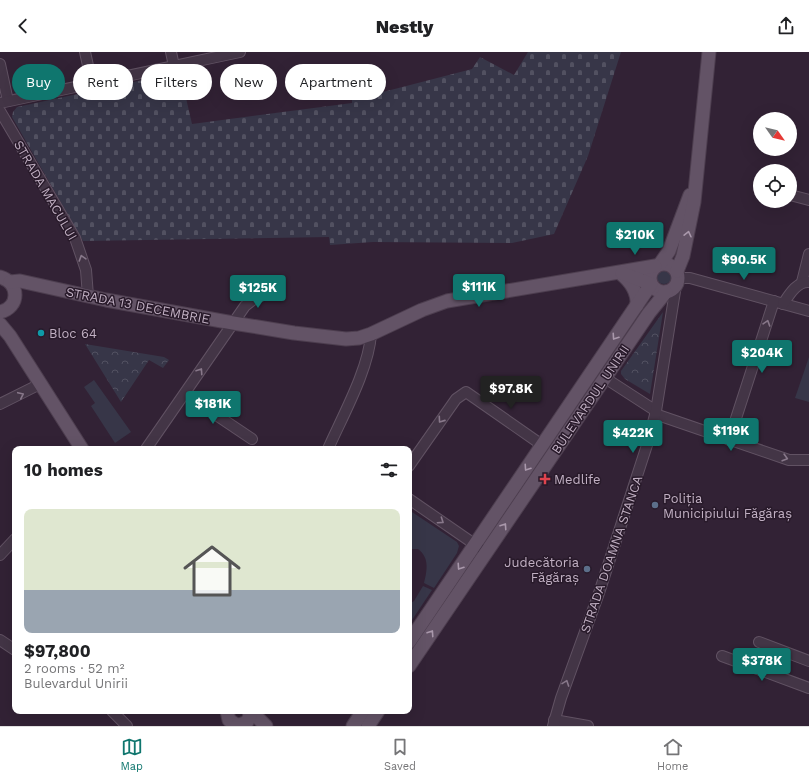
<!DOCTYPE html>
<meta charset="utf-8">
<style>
body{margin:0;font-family:"Work Sans",sans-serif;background:#f6f6f6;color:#202124;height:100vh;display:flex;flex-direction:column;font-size:15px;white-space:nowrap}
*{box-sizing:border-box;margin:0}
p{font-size:13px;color:#757577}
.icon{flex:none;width:22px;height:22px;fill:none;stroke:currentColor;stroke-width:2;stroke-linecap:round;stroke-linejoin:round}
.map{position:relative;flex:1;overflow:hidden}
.sheet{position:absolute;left:12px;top:394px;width:400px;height:268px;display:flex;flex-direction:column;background:#fff;border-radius:8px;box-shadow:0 4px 16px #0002}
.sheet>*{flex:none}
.banner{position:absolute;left:12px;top:12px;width:400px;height:36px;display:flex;gap:8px}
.needle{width:26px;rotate:124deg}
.tools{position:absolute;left:753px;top:60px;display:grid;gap:8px}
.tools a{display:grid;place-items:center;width:44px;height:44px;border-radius:50%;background:#fff;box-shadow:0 4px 16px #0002;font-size:20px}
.price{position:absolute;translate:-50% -34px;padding:0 9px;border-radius:4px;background:#0f766e;color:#fff;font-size:13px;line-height:26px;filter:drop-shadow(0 1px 2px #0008)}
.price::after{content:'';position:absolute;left:50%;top:24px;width:12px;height:9px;margin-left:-6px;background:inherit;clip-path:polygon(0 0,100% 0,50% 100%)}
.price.active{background:#222;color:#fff}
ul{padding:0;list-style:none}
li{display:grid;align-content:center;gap:8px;height:212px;padding:0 12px}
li+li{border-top:1px solid #e0e0e0}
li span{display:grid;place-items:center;height:124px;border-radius:8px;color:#555}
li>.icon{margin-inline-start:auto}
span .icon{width:72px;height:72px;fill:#fffc;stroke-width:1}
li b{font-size:17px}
h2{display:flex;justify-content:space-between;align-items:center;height:48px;padding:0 12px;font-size:17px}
.tag{padding:0 14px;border-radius:18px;background:#fff;box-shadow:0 4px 16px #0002;font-size:14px;line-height:36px}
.tag.active{background:#0f766e;color:#fff}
header{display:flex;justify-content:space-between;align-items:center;height:52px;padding:0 12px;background:#fff;font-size:18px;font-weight:800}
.tabs{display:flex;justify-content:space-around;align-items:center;height:56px;border-top:1px solid #e0e0e0;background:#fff;font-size:11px;color:#757577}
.tabs a{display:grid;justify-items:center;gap:2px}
.tabs .active{color:#0f766e}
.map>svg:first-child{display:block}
</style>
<header><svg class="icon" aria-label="back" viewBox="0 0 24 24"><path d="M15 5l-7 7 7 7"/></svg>Nestly<svg class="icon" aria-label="share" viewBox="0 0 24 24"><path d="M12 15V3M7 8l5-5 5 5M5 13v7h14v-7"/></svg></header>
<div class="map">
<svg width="809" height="674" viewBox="0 0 809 674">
<defs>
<pattern id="cemetery-stones" width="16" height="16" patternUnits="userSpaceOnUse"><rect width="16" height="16" fill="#373648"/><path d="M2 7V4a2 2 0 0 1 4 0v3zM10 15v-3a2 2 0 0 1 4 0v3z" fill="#525161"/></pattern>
<pattern id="park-crowns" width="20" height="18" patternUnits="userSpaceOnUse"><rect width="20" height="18" fill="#373648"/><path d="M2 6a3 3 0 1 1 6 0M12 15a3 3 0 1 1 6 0" fill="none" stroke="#525161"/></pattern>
</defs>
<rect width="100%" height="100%" fill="#322235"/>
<g fill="#373648">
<circle cx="664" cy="224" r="8"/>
<path d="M640,257L644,260L514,450L511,447Z"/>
<path d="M809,305V350L795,346Z"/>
<path d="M94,328L131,380L115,391L91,354L95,351L84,335Z"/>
<path d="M409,458L457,490L459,494L457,501L434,536L424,531C427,519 430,506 418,497H409Z"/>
<path d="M423,534L432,538L410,571L409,552L414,549Z"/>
</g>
<path fill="url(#cemetery-stones)" d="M528,0H621L588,104L554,182L512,191L373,190L330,193L329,185L83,189L12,65L13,60L17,55L180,20L192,72L352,51V48L472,17L480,5L514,23Z"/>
<g fill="url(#park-crowns)">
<path d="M663,260L650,342L625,327L621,322V319Z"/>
<path d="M85,292L164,305L169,308L163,316L149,308L121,350Z"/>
</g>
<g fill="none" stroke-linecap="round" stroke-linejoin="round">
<g stroke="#615263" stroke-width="12">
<g id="minor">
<path d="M85,0L92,32"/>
<path d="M171,0L174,14"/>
<path d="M0,12L8,49"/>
<path d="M0,51L240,0"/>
<path d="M0,59L75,186L86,218L88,244"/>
<path d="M790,143L809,148"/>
<path d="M678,226H690L809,259"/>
<path d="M802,230L809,202"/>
<path d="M783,252C789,243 797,229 809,230"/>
<path d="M605,326L656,359"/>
<path d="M185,342L252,387"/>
<path d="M0,352L40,332"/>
<path d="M655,362L789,408H809"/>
<path d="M729,388L774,249"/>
<path d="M146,397L245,254L254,247L276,237"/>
<path d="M328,397C342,365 369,317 371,282"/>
<path d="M409,414L456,347L466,340L542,393"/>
<path d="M409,447L480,496"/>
<path d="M0,503L15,487"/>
<path d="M0,588L15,598"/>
<path d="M759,590L809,609"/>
<path d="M722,604L809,636"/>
<path d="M112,659L127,674"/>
<path d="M554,668L588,674"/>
<path d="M553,674L561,646L599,541L648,390L656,359L676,233"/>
</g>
</g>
<g stroke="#4d3e4f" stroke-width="15">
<g id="major">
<circle cx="664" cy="226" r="14"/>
<path d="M660,212L669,199L690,143"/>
<path d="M677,219L683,204L694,150L709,0"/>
<path d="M620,221C630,229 638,239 637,253"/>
<path d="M0,225C20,231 20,255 0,260"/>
<path d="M10,230L20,229L106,248L233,271L294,281L346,287L359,286L371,282L422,258L447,249L655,214"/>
<path d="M0,272L10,284L82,397"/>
<path d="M409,590L651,232L622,221"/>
<path d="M409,614L649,261L666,240"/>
<path d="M227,659L229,668L238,674"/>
<path d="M251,659L266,674"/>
<path d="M237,674L247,670L250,664L249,659"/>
<path d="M353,674L363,659"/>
<path d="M368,674L378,659"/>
</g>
</g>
<use href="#minor" stroke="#433546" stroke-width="10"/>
<use href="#major" stroke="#635366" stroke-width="13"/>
</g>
<defs><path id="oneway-chevron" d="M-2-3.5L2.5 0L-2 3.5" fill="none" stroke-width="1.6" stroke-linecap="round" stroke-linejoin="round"/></defs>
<g stroke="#a998ab">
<use href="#oneway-chevron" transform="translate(688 182) rotate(-77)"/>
<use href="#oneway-chevron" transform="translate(615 285) rotate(124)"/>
<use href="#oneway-chevron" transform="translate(527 416) rotate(124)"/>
<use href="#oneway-chevron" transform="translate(504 474) rotate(-56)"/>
<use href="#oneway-chevron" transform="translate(460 515) rotate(124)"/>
<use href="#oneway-chevron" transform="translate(431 581) rotate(-56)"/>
</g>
<g stroke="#88788a">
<use href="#oneway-chevron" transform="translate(82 206) rotate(-107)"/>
<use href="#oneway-chevron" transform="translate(767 271) rotate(-72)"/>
<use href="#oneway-chevron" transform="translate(200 319) rotate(-56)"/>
<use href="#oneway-chevron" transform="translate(21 343) rotate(-25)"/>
<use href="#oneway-chevron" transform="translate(441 368) rotate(125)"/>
<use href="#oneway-chevron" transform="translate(785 406) rotate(16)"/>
<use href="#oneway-chevron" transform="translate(441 469) rotate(34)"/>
<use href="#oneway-chevron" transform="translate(566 631) rotate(-70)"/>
</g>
<circle fill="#0f9aa8" stroke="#281a2a" stroke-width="1.5" cx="41" cy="281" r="4"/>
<path fill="#e0444e" stroke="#281a2a" stroke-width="1.5" d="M543 421h4v4h4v4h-4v4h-4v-4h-4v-4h4z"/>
<g fill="#5c6f8a" stroke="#281a2a" stroke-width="1.5">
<circle cx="655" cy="453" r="4"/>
<circle cx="587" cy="517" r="4"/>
</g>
<g text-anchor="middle" stroke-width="3" stroke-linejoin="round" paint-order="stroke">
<g font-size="13" fill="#c0afc2" stroke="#281a2a">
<text transform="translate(46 138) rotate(60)" y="5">STRADA MACULUI</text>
<text transform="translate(138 253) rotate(11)" y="5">STRADA 13 DECEMBRIE</text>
<text transform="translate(590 347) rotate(-56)" y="5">BULEVARDUL UNIRII</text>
<text transform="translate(611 502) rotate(-71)" y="5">STRADA DOAMNA STANCA</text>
</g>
<g font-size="13" fill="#c0afc2" stroke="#281a2a" text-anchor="start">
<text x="49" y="286">Bloc 64</text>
<text x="554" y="432">Medlife</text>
<text x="663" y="451">Poliția<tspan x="663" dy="15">Municipiului Făgăraș</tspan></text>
<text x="579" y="515" text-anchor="end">Judecătoria<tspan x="579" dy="15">Făgăraș</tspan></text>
</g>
</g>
</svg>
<div class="tools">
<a><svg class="needle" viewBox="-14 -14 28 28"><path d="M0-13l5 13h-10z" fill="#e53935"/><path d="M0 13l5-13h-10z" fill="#757577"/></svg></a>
<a><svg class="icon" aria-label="locate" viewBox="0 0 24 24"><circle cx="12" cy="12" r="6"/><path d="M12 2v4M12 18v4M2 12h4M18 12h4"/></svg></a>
</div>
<b class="price" style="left:635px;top:204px">$210K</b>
<b class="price" style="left:744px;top:229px">$90.5K</b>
<b class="price" style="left:479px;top:256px">$111K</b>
<b class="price" style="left:258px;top:257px">$125K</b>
<b class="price" style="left:762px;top:322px">$204K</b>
<b class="price active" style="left:511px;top:358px">$97.8K</b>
<b class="price" style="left:213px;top:373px">$181K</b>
<b class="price" style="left:731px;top:400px">$119K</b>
<b class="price" style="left:633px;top:402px">$422K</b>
<b class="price" style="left:762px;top:630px">$378K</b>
<div class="banner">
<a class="tag active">Buy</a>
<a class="tag">Rent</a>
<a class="tag">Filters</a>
<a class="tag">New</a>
<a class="tag">Apartment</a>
</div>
<section class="sheet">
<h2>10 homes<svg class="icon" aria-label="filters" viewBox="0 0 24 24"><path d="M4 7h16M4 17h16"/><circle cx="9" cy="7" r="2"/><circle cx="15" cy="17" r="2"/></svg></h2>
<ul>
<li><span style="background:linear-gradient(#dfe7d0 65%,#9aa5b1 0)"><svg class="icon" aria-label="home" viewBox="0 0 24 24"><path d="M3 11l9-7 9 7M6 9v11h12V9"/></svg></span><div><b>$97,800</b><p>2 rooms · 52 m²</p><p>Bulevardul Unirii</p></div></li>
</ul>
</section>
</div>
<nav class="tabs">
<a class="active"><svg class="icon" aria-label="map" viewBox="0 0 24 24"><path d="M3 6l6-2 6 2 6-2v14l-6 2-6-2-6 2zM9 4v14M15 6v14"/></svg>Map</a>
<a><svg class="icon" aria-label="saved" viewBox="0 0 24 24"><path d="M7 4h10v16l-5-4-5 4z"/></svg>Saved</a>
<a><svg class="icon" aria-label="home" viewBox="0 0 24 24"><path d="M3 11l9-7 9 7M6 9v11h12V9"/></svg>Home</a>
</nav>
